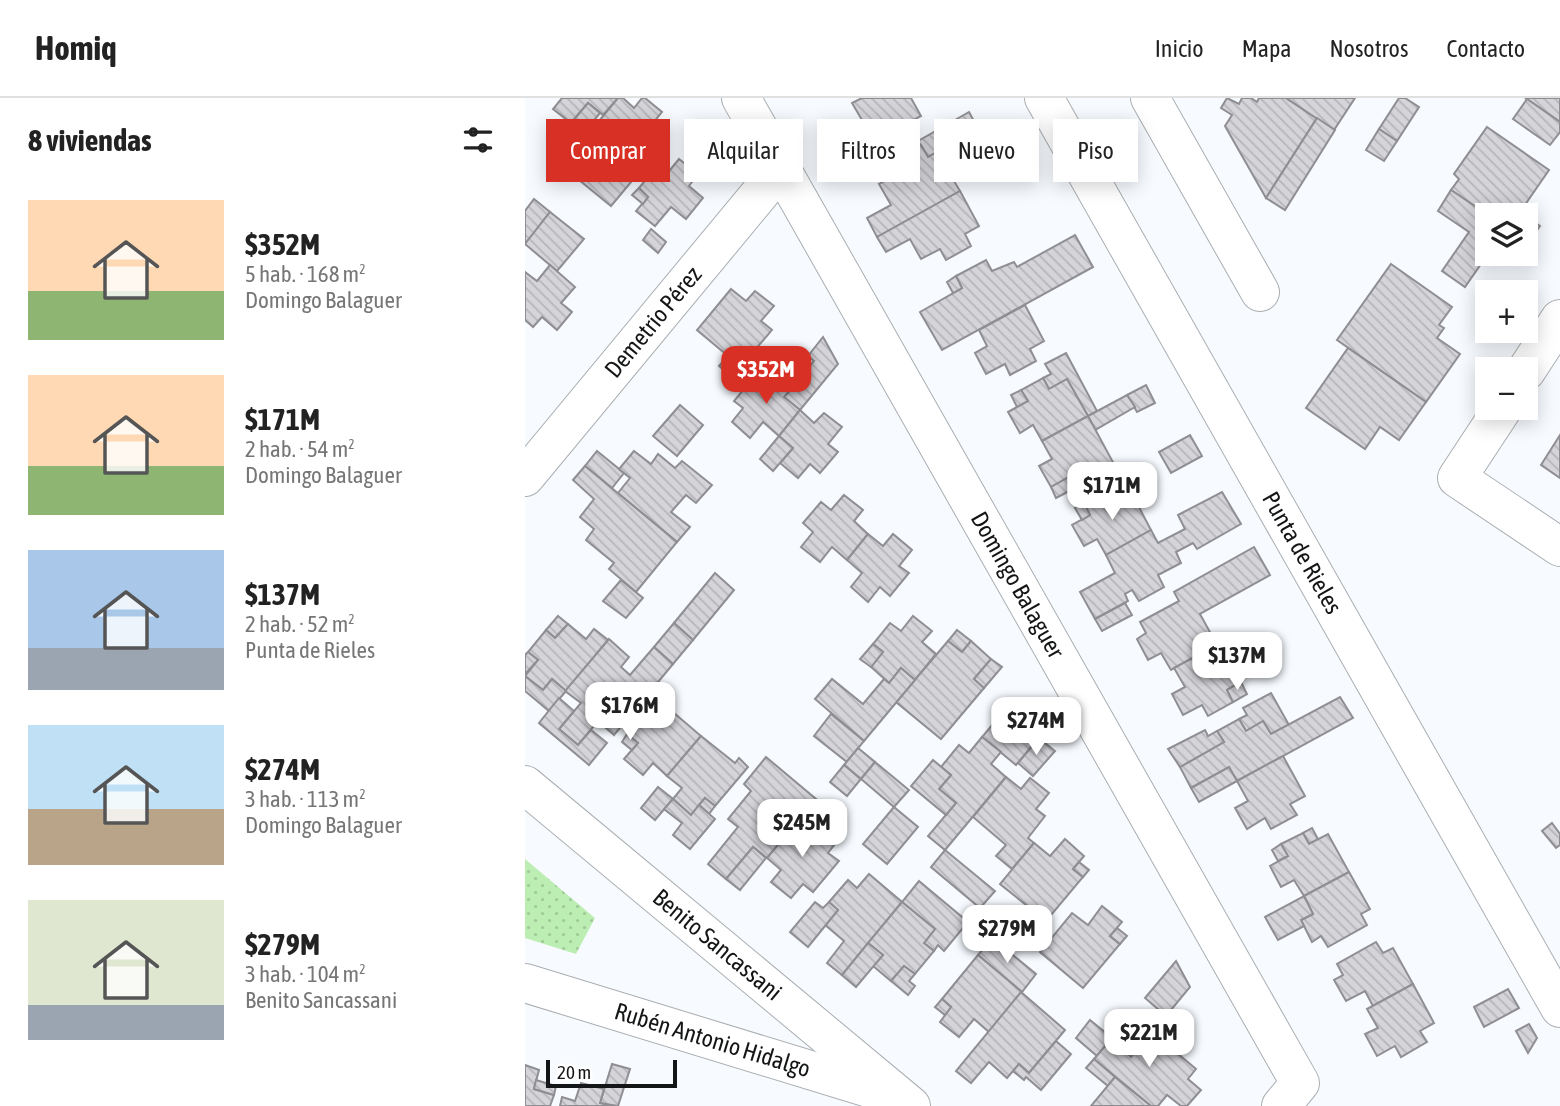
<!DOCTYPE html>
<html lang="es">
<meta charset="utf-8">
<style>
body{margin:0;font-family:"Asap Condensed",sans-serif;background:#f6f6f6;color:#222;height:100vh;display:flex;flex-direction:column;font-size:26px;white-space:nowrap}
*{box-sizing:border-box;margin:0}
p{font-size:23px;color:#767676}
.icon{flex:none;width:38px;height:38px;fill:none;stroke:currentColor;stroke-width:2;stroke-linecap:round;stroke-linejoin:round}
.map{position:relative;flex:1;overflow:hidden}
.panel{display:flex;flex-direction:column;background:#fff;width:525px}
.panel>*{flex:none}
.banner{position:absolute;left:21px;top:21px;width:665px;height:63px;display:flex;gap:14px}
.buttons{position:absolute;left:950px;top:105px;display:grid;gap:14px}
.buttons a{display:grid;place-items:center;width:63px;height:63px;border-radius:0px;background:#fff;box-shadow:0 4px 18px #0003;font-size:35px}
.scale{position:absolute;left:21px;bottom:18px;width:131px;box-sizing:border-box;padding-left:7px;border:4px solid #141516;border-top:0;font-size:19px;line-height:24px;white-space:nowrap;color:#141516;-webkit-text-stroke:5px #fff;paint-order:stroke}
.price{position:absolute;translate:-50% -60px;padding:0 16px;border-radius:14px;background:#fff;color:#222;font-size:23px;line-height:46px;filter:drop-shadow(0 2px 4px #0008)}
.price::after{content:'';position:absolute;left:50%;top:42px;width:21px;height:16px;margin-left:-10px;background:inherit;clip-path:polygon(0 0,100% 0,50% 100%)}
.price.active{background:#d93025;color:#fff}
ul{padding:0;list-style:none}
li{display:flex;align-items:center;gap:21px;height:175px;padding:0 28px}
li span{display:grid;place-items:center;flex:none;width:196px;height:140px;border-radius:0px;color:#555}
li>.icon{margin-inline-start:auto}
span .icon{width:84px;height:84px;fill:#fffc;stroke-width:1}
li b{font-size:30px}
h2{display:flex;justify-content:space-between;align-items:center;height:84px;padding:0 28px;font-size:30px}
.tag{padding:0 24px;border-radius:0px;background:#fff;box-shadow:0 4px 18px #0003;font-size:24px;line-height:63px}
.tag.active{background:#d93025;color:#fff}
header{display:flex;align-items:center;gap:42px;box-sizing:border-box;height:98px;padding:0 35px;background:#fff;border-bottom:2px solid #e0e0e0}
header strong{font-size:33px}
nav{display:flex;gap:38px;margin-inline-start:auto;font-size:24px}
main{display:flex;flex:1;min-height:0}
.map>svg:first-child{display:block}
</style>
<header>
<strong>Homiq</strong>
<nav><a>Inicio</a><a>Mapa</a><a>Nosotros</a><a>Contacto</a></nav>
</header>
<main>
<section class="panel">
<h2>8 viviendas<svg class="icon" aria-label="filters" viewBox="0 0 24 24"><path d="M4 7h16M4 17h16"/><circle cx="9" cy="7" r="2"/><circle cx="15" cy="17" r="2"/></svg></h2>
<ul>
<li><span style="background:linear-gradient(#ffd9b3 65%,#8fb573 0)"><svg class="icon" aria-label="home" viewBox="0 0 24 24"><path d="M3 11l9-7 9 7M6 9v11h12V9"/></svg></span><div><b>$352M</b><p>5 hab. · 168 m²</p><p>Domingo Balaguer</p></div></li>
<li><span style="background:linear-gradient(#ffd9b3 65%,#8fb573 0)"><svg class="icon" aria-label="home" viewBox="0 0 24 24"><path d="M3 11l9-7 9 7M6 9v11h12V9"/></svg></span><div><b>$171M</b><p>2 hab. · 54 m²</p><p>Domingo Balaguer</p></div></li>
<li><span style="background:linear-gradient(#a9c7e8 70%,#9aa5b1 0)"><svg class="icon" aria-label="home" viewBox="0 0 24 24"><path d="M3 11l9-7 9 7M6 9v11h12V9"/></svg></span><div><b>$137M</b><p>2 hab. · 52 m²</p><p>Punta de Rieles</p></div></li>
<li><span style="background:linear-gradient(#bfe0f5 60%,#b9a48a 0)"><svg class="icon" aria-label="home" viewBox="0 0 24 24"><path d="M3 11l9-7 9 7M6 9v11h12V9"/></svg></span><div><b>$274M</b><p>3 hab. · 113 m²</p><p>Domingo Balaguer</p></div></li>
<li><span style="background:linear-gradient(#dfe7d0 75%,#9aa5b1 0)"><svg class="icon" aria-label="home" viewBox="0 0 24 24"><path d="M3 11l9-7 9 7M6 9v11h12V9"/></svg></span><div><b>$279M</b><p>3 hab. · 104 m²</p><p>Benito Sancassani</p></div></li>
</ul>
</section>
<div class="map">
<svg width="1035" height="1008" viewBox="0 0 1035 1008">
<defs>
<pattern id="park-dots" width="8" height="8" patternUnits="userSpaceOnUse" patternTransform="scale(1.75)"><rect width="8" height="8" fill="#bcedb3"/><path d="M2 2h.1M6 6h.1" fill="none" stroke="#a1ca99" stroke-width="1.8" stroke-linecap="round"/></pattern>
<pattern id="building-back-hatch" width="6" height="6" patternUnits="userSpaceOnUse" patternTransform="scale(1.75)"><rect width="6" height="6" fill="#d5d4d9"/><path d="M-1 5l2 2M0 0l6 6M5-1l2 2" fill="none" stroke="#b6b5ba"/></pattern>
</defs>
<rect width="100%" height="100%" fill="#f7fbff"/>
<path fill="url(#park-dots)" d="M0,761L70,820L51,856L0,840Z"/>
<g fill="url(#building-back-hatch)" stroke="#8f8e92" stroke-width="2">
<path d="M37,0H93L78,17L63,5L46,25L28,11Z"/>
<path d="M93,0H98L109,10L117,0H120L137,14L124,30L134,38L117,59L106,50L82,81L64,66L89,36L74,23Z"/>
<path d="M337,0H386L396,18L386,23L393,35L360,53L354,41L336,51L324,29L337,22L327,5Z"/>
<path d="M702,0L714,6L717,0H726L732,4L734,0H761L792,20L741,100L700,28L707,17L696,10Z"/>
<path d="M761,0H830L809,32Z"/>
<path d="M874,0H880L894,9L872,43L854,31Z"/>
<path d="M1000,0H1035V24L1002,1Z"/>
<path d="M1002,1L1035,24V34L1025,47L988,21Z"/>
<path d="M63,5L75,15L58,36L46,25Z"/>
<path d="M444,14L456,36L416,59L412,54L403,59L393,43Z"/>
<path d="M792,20L810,32L760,112L741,100Z"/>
<path d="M74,23L89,36L64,66L82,81L106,50L117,59L111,66L117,71L86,108L37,68Z"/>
<path d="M962,29L1024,72L995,114L1000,117H963L926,92L934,81L929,76Z"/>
<path d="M854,31L872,43L859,63L841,52Z"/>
<path d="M354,41L360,53L354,57L357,63L321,83L310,65Z"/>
<path d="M396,47L403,59L412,54L435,93L352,139L342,120L366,107L354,86L363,81L357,69Z"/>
<path d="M154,61L173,76L164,88L178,100L161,121L146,109L130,128L111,113L123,99L114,90L131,69L141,77Z"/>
<path d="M114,90L123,99L118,106L107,97Z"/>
<path d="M926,92L963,117V156L940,189L917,173L944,134L913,113Z"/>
<path d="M435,93L454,128L440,136L446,148L421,162L415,151L396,161L385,141L361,154L352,139Z"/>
<path d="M9,101L25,114L0,146V113Z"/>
<path d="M25,114L59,141L32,173L0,146Z"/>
<path d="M1001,118L1015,128L1003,145L1001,144Z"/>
<path d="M126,131L141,144L133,155L118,142Z"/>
<path d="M550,137L568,169L417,252L395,214L437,190L431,178L461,162L467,173L489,164L492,169Z"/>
<path d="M866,166L927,209L914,227L919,230L912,240L935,256L901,304L812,242Z"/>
<path d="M25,167L50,189L36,205L47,214L32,232L17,219L8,229L0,222V174L12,183Z"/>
<path d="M431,178L437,190L428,195L422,184Z"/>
<path d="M206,191L221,203L230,193L249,208L236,223L247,232L223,260L229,265L213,284L194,268L203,258L172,232Z"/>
<path d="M500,207L519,243L505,251L511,263L485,277L480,266L461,276L450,255L462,248L454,232Z"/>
<path d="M298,239L313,266L275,312L259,299L289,263L283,258Z"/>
<path d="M823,250L901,304L874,342L855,329L840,351L781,310Z"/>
<path d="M541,255L572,313L563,318L542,281L524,291L518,280L526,276L520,266Z"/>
<path d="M251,273L269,288L259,299L275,312L254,338L238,324L225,340L207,324L218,310L209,303L228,280L238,288Z"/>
<path d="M518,280L524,291L542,281L563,318L517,343L508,327L495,335L483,314L503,303L496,292Z"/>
<path d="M621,287L630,305L612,314L602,297Z"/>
<path d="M496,292L503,303L492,309L486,297Z"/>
<path d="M602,297L610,309L570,332L563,318Z"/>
<path d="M155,307L178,327L152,358L128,338Z"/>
<path d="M275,312L289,325L299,315L317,329L303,346L313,354L295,375L285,366L273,380L255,365L268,350L254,338Z"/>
<path d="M563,318L590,368L550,390L544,379L526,389L514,368L527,361L517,343Z"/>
<path d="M665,337L677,358L646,375L634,354Z"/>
<path d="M1035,337V380L1016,367Z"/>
<path d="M254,338L268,350L248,373L235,361Z"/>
<path d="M72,353L99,375L87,390L60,368Z"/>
<path d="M109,353L126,366L133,356L150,370L157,363L187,387L171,405L161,397L146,414L165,429L152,444L93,395L105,380L94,371Z"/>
<path d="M60,368L152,444L111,494L84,471L89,465L61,442L69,431L55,419L69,401L48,382Z"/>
<path d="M544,379L550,390L531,400L526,389Z"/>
<path d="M581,393L588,404L606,394L626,432L581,457L572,441L559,448L547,427L565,417L559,405Z"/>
<path d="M697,394L716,426L672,451L668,445L651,454L656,465L633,477L639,489L614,503L607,492L600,496L603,503L570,521L555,494L590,475L581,457L626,432L633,445L660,431L653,417Z"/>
<path d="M319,397L338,412L329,423L343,436L322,462L307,449L295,464L276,449L288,434L278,425L296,404L306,412Z"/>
<path d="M559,405L565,417L557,422L550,410Z"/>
<path d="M343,436L358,448L368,436L387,452L374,468L384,475L365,498L355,489L343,504L326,489L337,475L322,462Z"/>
<path d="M729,449L745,477L675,516L692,547L646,572L636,555L623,562L612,541L621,535L615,524L654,503L649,494Z"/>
<path d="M190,475L209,492L168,542L149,525Z"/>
<path d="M96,482L118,500L101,520L78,503Z"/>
<path d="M600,505L607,517L577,533L570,521Z"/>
<path d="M33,518L43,526L30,540L21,532Z"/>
<path d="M388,518L407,533L397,544L411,556L390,582L376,570L364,585L346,569L358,554L348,546L365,525L376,533Z"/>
<path d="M149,525L168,542L148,566L129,549Z"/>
<path d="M43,526L61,541L69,531L83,542L41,593L27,581L18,592L0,578L13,562L3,554L21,532L30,540Z"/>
<path d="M432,532L446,543L437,554L423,543Z"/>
<path d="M84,541L104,559L96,569L105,577L129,549L148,566L89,637L73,623L53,647L34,631L56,605L40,593Z"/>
<path d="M423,543L437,554L446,543L466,561L449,581L459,590L416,641L371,604Z"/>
<path d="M695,545L716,584L702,592L708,604L683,618L677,607L658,617L647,596L660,589L649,570Z"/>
<path d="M348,546L358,554L346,569L335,561Z"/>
<path d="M3,554L13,562L0,576V557Z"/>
<path d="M466,561L477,569L459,590L449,581Z"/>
<path d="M376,570L390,582L339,643L290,601L307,581L338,606L359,581L364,585Z"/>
<path d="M0,578L18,592L27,581L41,593L24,613L0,593Z"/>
<path d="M716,584L722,596L708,604L702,592Z"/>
<path d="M746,595L764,627L746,636L738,623L721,633L714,621L722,617L718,610Z"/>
<path d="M815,599L828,620L712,683L704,669L666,690L655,669L699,644L692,633L714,621L721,633L738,623L746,636Z"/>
<path d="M34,600L49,613L34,631L53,647L66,632L82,645L64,667L14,625Z"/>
<path d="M142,609L176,638L142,678L128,665L118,677L99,661L113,645L102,636L121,614L130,623Z"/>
<path d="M478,614L512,642L491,667L457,639Z"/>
<path d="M306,616L339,643L322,664L289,638Z"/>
<path d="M680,632L683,638L692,633L699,644L655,669L643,651Z"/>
<path d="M102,636L113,645L107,652L97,644Z"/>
<path d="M176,638L210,665L214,660L223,669L190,708L180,700L166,717L148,701L157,690L142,678Z"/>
<path d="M457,639L476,654L466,666L481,679L420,752L403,738L431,705L414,691L426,677L416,669L434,647L444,655Z"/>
<path d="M514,640L530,653L508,678L493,665Z"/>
<path d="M333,650L350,664L336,681L319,667Z"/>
<path d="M758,658L780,698L765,706L772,717L746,731L740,720L722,731L710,710L723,703L712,683Z"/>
<path d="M241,659L291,701L242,760L228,749L201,781L183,766L213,729L203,721L226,693L219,686Z"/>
<path d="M408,662L426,677L414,691L431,705L421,717L386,688Z"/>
<path d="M350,664L384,692L369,709L336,681Z"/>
<path d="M319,667L336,681L322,698L305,684Z"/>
<path d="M704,669L712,683L674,704L666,690Z"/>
<path d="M481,679L496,691L505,680L524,695L511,711L520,718L503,740L509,745L487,771L471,758L481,747L448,719Z"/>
<path d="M133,689L148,701L130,722L116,710Z"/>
<path d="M180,700L190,708L184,716L174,707Z"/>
<path d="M148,701L166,717L174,707L190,721L165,751L148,737L157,725L139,711Z"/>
<path d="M369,709L393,729L362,766L338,746Z"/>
<path d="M277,718L310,746L303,755L314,763L288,794L278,786L266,800L246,784L256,772L242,760Z"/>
<path d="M1027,725L1035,736V747L1031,750L1017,733Z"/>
<path d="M787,730L793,741L784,746L778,735Z"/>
<path d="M778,735L784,746L803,736L824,774L779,798L769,782L756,789L745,768L763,758L756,746Z"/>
<path d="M540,741L559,758L548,771L558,779L521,823L475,786L509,745L525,758Z"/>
<path d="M756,746L763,758L753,763L747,752Z"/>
<path d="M228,749L241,760L215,792L201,781Z"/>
<path d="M420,752L470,793L455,810L406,769Z"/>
<path d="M554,764L564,772L558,779L548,771Z"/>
<path d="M824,774L845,811L836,816L842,827L803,849L796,838L787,844L776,822L788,816L779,798Z"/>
<path d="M344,776L377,804L317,877L302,865L319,843L300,827L313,812L304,804L323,782L332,790Z"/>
<path d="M394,783L443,824L419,853L413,847L409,853L399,845L410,831L377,804Z"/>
<path d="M779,798L788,816L776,822L779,828L753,842L740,819Z"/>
<path d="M290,804L298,810L304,804L313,812L283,849L265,834Z"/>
<path d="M377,804L410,831L399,845L409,853L390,876L379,868L366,883L348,868L358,857L343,845Z"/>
<path d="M577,808L597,824L585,838L595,846L558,890L515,854L547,815L563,827Z"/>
<path d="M592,830L602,838L595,846L585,838Z"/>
<path d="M467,840L511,876L497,894L453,857Z"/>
<path d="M851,844L858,855L868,850L888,886L848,908L840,893L821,903L809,882L818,877L812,866Z"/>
<path d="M343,845L358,857L331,889L317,877Z"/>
<path d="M453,857L497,894L464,934L449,921L434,939L415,924L426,909L417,901Z"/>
<path d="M651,863L665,889L641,918L620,900Z"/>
<path d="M379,868L390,876L384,883L390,888L383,897L366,883Z"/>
<path d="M888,886L909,925L895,933L902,944L876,959L870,948L852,958L840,936L853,930L842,911Z"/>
<path d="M983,891L994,910L959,929L949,909Z"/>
<path d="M496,894L540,932L504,975L494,966L482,980L464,964L446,985L431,973Z"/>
<path d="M417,901L426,909L420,917L410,909Z"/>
<path d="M565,922L587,940L572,958L551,940Z"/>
<path d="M600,925L612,935L598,951L606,959L627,934L671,971L663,981L676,992L662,1008H656L642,997L633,1008H626L569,961Z"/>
<path d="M1004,926L1012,940L1003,955L991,933Z"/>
<path d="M531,943L546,956L516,992L501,979L499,982L488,973L494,966L504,975Z"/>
<path d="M569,961L590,979L583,988L561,970Z"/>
<path d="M87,966L105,971L93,1008L75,1005Z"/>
<path d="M0,967L14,972L9,991L29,997L25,1008H0Z"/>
<path d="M590,979L626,1008H566Z"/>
<path d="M11,982L31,988L29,997L9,991Z"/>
<path d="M56,985L79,991L75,1005L86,1008H35L37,999L50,1003Z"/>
</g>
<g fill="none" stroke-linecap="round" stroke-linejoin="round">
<g stroke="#aaaeb1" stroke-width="40">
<g id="minor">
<path id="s1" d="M216,0L775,985L756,1008"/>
<path id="s2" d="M519,0L1035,910"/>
<path d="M625,0L735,194"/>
<path d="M1001,273L1035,221"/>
<path d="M978,310L932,380L1035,449"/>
<path id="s3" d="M0,379L256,70"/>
<path id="s4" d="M0,687L386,1008"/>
<path id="s5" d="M0,885L360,995"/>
</g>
</g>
<use href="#minor" stroke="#fff" stroke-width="38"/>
</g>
<g text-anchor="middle" stroke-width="7" stroke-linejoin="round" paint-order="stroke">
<g font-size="24" fill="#141516" stroke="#fff">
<text dy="8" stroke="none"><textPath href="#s3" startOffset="201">Demetrio Pérez</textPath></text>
<text dy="8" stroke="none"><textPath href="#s2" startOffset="523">Punta de Rieles</textPath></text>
<text dy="8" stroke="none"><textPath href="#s1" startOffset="560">Domingo Balaguer</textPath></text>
<text dy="8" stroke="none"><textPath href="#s4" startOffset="250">Benito Sancassani</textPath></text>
<text dy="8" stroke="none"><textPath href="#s5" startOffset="196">Rubén Antonio Hidalgo</textPath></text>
</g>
</g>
</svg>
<div class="buttons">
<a><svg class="icon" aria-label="layers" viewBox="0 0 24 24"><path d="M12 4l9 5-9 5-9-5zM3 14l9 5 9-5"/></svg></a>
<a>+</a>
<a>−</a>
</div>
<div class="scale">20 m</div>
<b class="price active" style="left:241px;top:308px">$352M</b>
<b class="price" style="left:587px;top:424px">$171M</b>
<b class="price" style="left:712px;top:594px">$137M</b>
<b class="price" style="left:105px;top:644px">$176M</b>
<b class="price" style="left:511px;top:659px">$274M</b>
<b class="price" style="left:277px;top:761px">$245M</b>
<b class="price" style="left:482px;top:867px">$279M</b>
<b class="price" style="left:624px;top:971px">$221M</b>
<div class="banner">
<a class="tag active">Comprar</a>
<a class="tag">Alquilar</a>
<a class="tag">Filtros</a>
<a class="tag">Nuevo</a>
<a class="tag">Piso</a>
</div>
</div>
</main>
